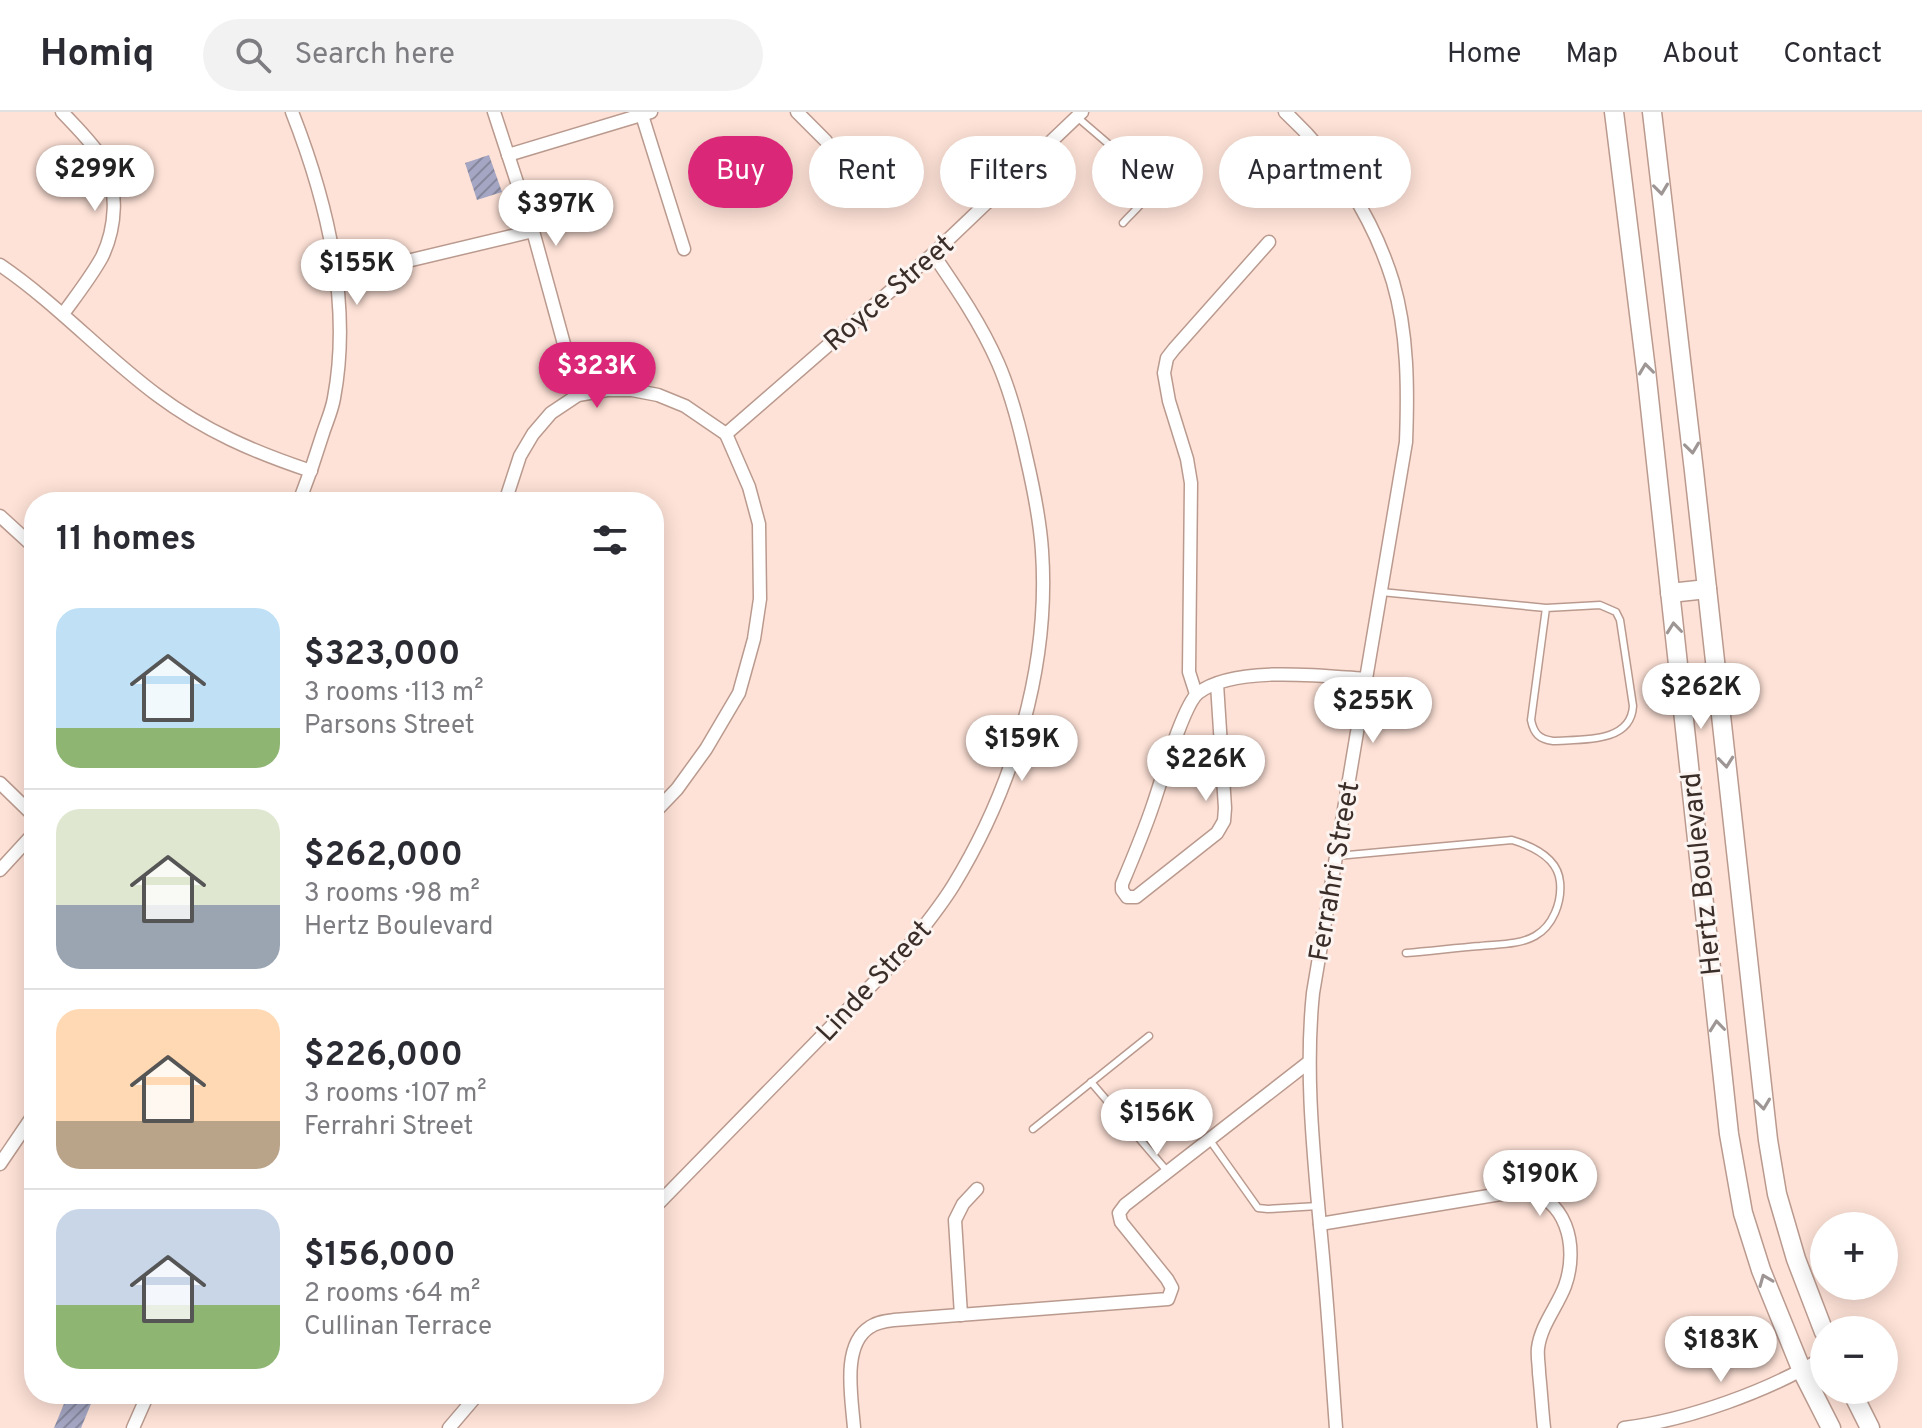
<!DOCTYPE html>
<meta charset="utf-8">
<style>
body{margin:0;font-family:Overpass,sans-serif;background:#f2f2f3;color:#2b2b33;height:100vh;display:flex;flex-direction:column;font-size:30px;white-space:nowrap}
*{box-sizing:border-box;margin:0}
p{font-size:26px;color:#7c7c81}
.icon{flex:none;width:44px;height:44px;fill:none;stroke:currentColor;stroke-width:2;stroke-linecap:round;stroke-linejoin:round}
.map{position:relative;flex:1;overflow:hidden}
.sheet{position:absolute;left:24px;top:380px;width:640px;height:912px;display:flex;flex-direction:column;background:#fff;border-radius:32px;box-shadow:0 4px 20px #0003}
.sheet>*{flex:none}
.banner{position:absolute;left:688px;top:24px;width:760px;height:72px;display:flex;gap:16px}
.fabs{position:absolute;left:1810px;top:1100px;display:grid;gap:16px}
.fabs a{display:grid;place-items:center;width:88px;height:88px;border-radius:50%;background:#fff;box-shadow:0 4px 20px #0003;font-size:40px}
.price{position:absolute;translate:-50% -68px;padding:0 18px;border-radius:28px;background:#fff;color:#222;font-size:26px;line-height:52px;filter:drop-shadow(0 2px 4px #0008)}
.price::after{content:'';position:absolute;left:50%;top:48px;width:24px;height:18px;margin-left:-12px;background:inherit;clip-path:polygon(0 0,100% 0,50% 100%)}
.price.on{background:#db2777;color:#fff}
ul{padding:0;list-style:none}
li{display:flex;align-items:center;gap:24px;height:200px;padding:0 32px}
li+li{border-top:2px solid #e1e1e2}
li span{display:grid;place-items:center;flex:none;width:224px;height:160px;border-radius:24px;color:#555}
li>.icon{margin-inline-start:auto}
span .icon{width:96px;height:96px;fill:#fffc;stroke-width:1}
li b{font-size:34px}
h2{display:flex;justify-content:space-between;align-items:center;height:96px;padding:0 32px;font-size:34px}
.tag{padding:0 28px;border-radius:36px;background:#fff;box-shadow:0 4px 20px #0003;font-size:28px;line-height:72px}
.tag.on{background:#db2777;color:#fff}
header{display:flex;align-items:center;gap:48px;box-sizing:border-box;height:112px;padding:0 40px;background:#fff;border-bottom:2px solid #e1e1e2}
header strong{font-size:38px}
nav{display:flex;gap:44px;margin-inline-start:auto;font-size:28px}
.search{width:560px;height:72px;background:#f2f2f3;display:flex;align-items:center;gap:20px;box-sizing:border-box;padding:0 28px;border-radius:44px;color:#7c7c81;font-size:30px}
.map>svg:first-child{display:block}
</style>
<header>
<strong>Homiq</strong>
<div class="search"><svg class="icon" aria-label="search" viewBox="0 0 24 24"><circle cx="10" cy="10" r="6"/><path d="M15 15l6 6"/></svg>Search here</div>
<nav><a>Home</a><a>Map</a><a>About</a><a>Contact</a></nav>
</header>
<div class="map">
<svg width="1922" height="1316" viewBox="0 0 1922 1316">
<defs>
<pattern id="building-hatch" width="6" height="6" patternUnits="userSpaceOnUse" patternTransform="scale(2)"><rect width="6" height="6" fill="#a4a6c3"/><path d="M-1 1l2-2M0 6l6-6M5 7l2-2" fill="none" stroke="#87889e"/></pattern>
</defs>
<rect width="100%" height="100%" fill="#fee2d7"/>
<g fill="url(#building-hatch)">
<path d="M489,43L502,80L477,88L465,51Z"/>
<path d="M68,1282H95L81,1316H54Z"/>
</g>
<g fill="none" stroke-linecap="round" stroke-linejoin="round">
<g stroke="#ba9a8e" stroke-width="9">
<g id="lane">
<path d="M1077,5L1147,65C1153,86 1136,96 1123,111"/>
<path d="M1381,480L1546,496L1600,493L1616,500L1620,508L1633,594C1631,632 1580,627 1553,629C1539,627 1534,622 1531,608L1546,496"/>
<path d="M1337,744L1512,728C1532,734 1558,746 1560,770C1562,790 1553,814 1535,824C1519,833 1497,832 1480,834C1455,836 1431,839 1406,841"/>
<path d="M1091,970L1167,1059"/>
<path d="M1033,1017L1149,924"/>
<path d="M1209,1027L1258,1096L1268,1097L1318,1094"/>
</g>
</g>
<g stroke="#ba9a8e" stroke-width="15">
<g id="street">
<path d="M62,0C76,15 92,30 103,48C119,76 116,116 102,145C91,165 76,184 63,202"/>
<path d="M292,0C327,89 352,190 334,286C332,298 327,309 323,321C316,344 308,367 299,390"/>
<path d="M494,0L533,119L578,283"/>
<path d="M641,0L684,137"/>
<path d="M797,0L826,29"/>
<path d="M1285,0C1335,46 1373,105 1393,170C1408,221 1408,277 1406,330L1313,881C1305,959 1313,1035 1320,1114C1327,1181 1331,1249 1336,1316"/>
<path d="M508,43L651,0"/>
<path d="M0,153C56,191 102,242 157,283C205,319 254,340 311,359"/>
<path d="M336,166L533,119"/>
<path d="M726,322L933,142L1082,0"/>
<path d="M505,390L520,344L533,322L551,301L578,283L607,278H632L658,283L685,294L726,322"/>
<path d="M0,404L34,435"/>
<path d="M1217,572L1225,696L1224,709L1217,721L1136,785H1127L1122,778V772C1133,746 1144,720 1153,693C1161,670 1183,593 1198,581C1234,553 1324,564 1366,567"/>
<path d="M1196,582L1189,560L1191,371L1187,347L1169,289L1164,261L1167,246L1174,237L1269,130"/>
<path d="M0,671L34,704"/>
<path d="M654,701L677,677L706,637L739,581L754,527L760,487L759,412L749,375L726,322"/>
<path d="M0,758L34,721"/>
<path d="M0,1052L34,1002"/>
<path d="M654,1096L902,842C920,820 938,798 953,774C1013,676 1050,555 1042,439C1040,408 1033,374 1026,344C1019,312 1011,281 998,251C981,212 957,177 933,142"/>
<path d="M1320,1112L1519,1079C1567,1082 1579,1135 1565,1174C1557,1195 1541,1213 1538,1236C1537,1244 1539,1253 1539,1261C1541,1279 1542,1298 1544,1316"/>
<path d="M961,1203L955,1108L963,1092L977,1077"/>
<path d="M133,1316L148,1282"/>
<path d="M449,1316L478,1282"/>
<path d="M854,1316C852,1287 841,1233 870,1215C877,1210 886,1209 894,1208L1168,1187L1172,1176L1167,1167L1121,1110L1119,1101L1125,1093L1309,950"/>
<path d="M1624,1316C1688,1308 1769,1279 1824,1245"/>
</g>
</g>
<g stroke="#ba9a8e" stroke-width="21">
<g id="secondary">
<path d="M1614,0L1646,258L1729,1022L1743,1101L1761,1158L1802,1259L1831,1316"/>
<path d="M1652,0L1694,359L1768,1028L1777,1082L1796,1147L1824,1220"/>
<path d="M1670,481L1707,477"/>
<path d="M1851,1278L1870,1316"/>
</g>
</g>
<use href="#lane" stroke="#fff" stroke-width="6"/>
<use href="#street" stroke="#fff" stroke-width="12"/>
<use href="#secondary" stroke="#fff" stroke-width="18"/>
</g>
<defs><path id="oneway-chevron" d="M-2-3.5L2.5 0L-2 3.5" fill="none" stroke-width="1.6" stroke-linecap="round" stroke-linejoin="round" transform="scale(2)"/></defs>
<g stroke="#9d9694">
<use href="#oneway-chevron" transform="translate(1661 77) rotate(83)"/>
<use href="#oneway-chevron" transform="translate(1646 257) rotate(-97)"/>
<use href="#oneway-chevron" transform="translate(1692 336) rotate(83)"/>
<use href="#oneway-chevron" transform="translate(1674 516) rotate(-96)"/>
<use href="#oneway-chevron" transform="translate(1726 650) rotate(84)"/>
<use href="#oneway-chevron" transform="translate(1717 914) rotate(-96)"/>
<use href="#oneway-chevron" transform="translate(1763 992) rotate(83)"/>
<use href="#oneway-chevron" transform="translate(1765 1168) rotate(-112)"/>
</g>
<g text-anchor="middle" stroke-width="6" stroke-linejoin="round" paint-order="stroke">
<g font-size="28" fill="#3b2e29" stroke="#fbf4f1">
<text transform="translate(888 180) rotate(-41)" y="10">Royce Street</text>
<text transform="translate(1333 759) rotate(-80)" y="10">Ferrahri Street</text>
<text transform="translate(1700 762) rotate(-96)" y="10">Hertz Boulevard</text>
<text transform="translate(873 868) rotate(-47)" y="10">Linde Street</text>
</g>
</g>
</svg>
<div class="fabs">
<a>+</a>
<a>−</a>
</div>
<b class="price" style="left:95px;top:101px">$299K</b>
<b class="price" style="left:556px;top:136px">$397K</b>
<b class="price" style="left:357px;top:195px">$155K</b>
<b class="price on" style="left:597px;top:298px">$323K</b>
<b class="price" style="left:1701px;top:619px">$262K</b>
<b class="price" style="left:1373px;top:633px">$255K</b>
<b class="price" style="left:1022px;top:671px">$159K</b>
<b class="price" style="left:1206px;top:691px">$226K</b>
<b class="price" style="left:1157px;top:1045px">$156K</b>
<b class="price" style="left:1540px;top:1106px">$190K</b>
<b class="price" style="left:1721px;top:1272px">$183K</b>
<div class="banner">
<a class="tag on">Buy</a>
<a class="tag">Rent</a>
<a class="tag">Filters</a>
<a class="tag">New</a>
<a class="tag">Apartment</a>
</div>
<section class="sheet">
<h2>11 homes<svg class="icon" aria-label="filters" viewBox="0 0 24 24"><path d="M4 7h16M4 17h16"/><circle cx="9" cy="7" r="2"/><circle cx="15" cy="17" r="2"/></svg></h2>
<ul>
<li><span style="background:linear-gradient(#bfe0f5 75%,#8fb573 0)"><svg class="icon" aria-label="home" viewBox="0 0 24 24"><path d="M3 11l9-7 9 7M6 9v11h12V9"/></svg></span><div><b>$323,000</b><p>3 rooms · 113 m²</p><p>Parsons Street</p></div></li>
<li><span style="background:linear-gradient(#dfe7d0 60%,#9aa5b1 0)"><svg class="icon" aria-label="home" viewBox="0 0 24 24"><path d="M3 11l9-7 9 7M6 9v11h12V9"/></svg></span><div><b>$262,000</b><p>3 rooms · 98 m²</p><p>Hertz Boulevard</p></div></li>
<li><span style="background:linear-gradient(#ffd9b3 70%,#b9a48a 0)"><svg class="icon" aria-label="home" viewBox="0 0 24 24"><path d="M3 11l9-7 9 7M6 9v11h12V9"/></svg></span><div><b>$226,000</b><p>3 rooms · 107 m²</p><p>Ferrahri Street</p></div></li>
<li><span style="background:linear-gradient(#c9d6e8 60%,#8fb573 0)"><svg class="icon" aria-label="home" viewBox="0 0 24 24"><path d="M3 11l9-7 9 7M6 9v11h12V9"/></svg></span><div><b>$156,000</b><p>2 rooms · 64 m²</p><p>Cullinan Terrace</p></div></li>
</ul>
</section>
</div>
